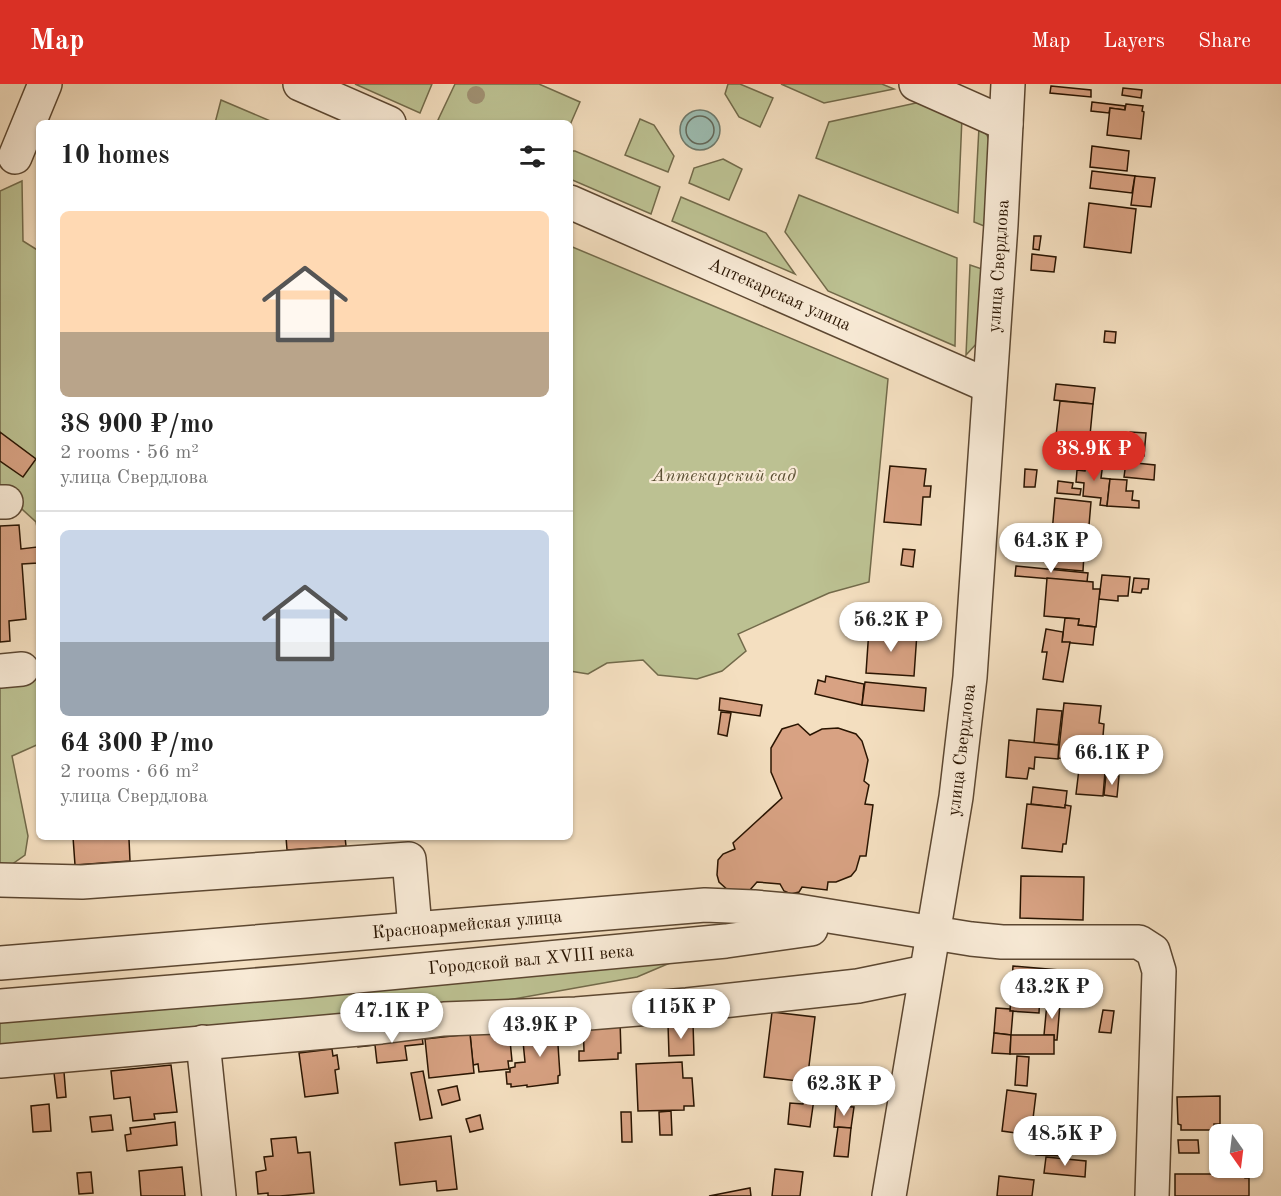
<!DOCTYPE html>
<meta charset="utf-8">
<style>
body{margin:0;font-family:"Old Standard TT",serif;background:#f6f6f6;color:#222;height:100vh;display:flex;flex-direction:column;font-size:22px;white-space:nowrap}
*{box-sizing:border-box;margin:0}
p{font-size:20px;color:#767676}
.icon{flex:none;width:33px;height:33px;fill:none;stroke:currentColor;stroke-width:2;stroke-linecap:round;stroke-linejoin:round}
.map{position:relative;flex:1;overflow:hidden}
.details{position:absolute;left:36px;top:36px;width:537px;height:720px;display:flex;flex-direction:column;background:#fff;border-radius:9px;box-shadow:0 2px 4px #0004}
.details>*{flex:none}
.needle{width:39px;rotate:166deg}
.fabs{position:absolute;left:1209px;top:1040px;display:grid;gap:12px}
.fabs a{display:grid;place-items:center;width:54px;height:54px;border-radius:9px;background:#fff;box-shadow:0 2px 4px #0004;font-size:30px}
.price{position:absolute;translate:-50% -51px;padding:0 14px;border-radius:21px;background:#fff;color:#222;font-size:20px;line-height:39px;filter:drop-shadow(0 2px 3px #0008)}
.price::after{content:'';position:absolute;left:50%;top:36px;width:18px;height:14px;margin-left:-9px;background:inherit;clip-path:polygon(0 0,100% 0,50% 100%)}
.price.on{background:#d93025;color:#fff}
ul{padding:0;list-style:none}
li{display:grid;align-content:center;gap:12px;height:318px;padding:0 24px}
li+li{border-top:2px solid #e0e0e0}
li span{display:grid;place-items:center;height:186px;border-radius:9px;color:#555}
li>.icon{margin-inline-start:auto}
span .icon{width:108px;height:108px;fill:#fffc;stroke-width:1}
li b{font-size:26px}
h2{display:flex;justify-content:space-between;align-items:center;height:72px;padding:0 24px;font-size:26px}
header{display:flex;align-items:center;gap:36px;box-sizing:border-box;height:84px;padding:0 30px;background:#d93025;color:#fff}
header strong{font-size:28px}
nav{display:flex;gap:33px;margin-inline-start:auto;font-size:21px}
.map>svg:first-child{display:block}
</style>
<header>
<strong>Map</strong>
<nav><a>Map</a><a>Layers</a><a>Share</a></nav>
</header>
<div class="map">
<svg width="1281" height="1112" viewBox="0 0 1281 1112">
<rect width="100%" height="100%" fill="#f4dfc0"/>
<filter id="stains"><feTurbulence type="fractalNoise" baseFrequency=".00333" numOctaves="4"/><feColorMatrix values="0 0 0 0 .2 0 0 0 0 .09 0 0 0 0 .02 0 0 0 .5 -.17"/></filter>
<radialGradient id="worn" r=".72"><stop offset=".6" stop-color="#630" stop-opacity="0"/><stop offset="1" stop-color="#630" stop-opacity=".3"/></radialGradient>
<g fill="#bcc192" stroke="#726a4a" stroke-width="1.5">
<path d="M355,0H432L420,29Z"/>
<path d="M455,0H539L580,18L570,41V39H444L438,36Z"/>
<path d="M728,0H740L773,14L760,43L739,33L725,10Z"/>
<path d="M781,0H882L894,5L824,19Z"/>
<path d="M221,16L275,39H215Z"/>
<path d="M925,17L962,33L958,129L816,74L829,38Z"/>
<path d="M640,35L654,41L674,72L668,88L625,71Z"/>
<path d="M979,43L987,51L990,59L984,142L974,138Z"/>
<path d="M570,67H575L660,103L651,130L570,95Z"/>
<path d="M723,75L742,85L729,116L689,99L694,84Z"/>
<path d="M22,97L23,157L39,167V453L36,438L12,416L0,415V107Z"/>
<path d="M799,111L957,174L955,262L828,207L785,148Z"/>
<path d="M681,113L766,149L795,190L672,137Z"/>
<path d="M570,162L888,295L869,498L829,509L738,550L746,567L722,587L697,595L658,591L643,576L607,579L588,590L570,587Z"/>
<path d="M970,181L982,185L979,257L966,271Z"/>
<path d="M39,590V660L12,672L28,752L25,771L8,783H0V594Z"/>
<path d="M684,873L637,893L378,939L0,973V934Z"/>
</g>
<circle fill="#9cbdb2" stroke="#6e796b" stroke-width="1.5" cx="700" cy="46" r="20"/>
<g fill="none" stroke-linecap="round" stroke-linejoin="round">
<circle stroke="#62685a" stroke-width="1.5" cx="700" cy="46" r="14"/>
</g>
<g fill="#d8a283" stroke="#291401" stroke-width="1.5">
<path d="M1051,2L1091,6V13L1050,9Z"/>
<path d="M1123,4L1142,6L1141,14L1122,11Z"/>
<path d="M1092,18L1125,22V26L1110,24L1109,29L1091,27Z"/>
<path d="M1126,20L1143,22L1142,27L1144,28L1141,55L1107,51L1110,24L1125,26Z"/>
<path d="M1092,62L1129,67L1127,87L1090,83Z"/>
<path d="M1092,87L1135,92L1132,109L1090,104Z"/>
<path d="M1135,92L1155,94L1151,123L1131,121Z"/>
<path d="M1089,119L1136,125L1131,169L1084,163Z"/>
<path d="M1034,152H1041L1039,166L1033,165Z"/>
<path d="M1032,170L1056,173L1054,188L1031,186Z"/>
<path d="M1105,247L1116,248L1115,259L1104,258Z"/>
<path d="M1056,300L1095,304L1093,320L1054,316Z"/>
<path d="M1060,317L1093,320L1088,372L1054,369Z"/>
<path d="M0,348L36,375L23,393L0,377Z"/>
<path d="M1130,348L1146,349L1144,372L1128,371Z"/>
<path d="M1086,377L1103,379L1101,394L1110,395L1107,422L1100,421L1101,414L1083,412L1084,399L1076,398L1077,386L1085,387Z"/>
<path d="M1126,378L1155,381L1154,396L1124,393Z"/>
<path d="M890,382L926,385L924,402H931L930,413H923L921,441L884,438Z"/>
<path d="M1025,385L1037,386L1035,403H1024Z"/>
<path d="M1110,395L1127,396L1126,407H1133L1132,416L1139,417V424L1107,422Z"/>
<path d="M1058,397L1073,399L1072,404L1081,405L1080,411L1057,409Z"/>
<path d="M1055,414L1091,418L1088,453L1069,451L1068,456L1054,455L1055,449H1052Z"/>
<path d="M19,441L21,465L37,463L38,479L22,480L26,535L9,537L10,557L0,558V442Z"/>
<path d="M903,465L915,466L913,483L901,481Z"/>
<path d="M1051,466L1084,470L1083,487L1049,484Z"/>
<path d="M1016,482L1088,489L1087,498L1015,492Z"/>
<path d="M1102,491L1130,493L1128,512H1118V517L1099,515Z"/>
<path d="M1047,494L1093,498V505H1100L1096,543L1078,541L1079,535L1044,532Z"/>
<path d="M1134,494L1149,495L1148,505H1142L1141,509L1132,508Z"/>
<path d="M1065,534L1079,535L1078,541L1095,543L1093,561L1062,558Z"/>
<path d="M869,545L917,549L914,592L866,589Z"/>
<path d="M1046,545L1063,548L1062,558H1070L1063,598L1043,595L1047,568H1042Z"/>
<path d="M826,592L864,600L862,621L815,610L818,596L825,598Z"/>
<path d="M865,598L926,604L924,627L862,621Z"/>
<path d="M720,614L762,621L760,632L719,626Z"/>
<path d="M1064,619L1101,622L1099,639L1104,640L1102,664L1097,663L1095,677L1058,674Z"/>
<path d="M1037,625L1062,627L1058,661L1034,659Z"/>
<path d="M721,628L731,629L727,652L718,650Z"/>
<path d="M798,640L810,651L822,645L838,644L856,650L862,657L868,676L864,697L869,701L865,720L873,721L866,772H860L856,786L851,792L836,798H828L827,806L802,803L799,808L791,810L784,807L780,800L757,798L749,807L730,808L719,798L717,791L718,776L723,770L735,765L733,759L782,714L771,688V664L782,645Z"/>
<path d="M1009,656L1059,661L1058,675L1035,673L1034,685L1029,684L1027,695L1006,693Z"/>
<path d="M1079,685L1105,688L1103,712L1076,710Z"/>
<path d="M1106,691L1119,692L1117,713L1104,711Z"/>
<path d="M1033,703L1067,707L1065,724L1031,720Z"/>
<path d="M1027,720L1065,724V721L1071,722L1066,760H1063L1062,768L1022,764Z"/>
<path d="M73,753H161L129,755L130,777L75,781Z"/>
<path d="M286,753H345L346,762L287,766Z"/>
<path d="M1021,792L1084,793L1083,836L1020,834Z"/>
<path d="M1013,882L1071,887L1069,913L1040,910L1039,929L1010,927Z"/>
<path d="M1047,919L1060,920L1057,956H1054V951H1044Z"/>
<path d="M996,924L1010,925V927H1013L1011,951L994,949Z"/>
<path d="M1103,926L1114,927L1111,949L1099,948Z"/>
<path d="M772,928L815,933L807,998L764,993Z"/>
<path d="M620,936L621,969H618V975L579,977V967H584L583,937Z"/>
<path d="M693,939L694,971L669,972L668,940Z"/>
<path d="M569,943L571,960L558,961L560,991L558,992V999L527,1003V1001L511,1003V1000H507L506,988H510V984L515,983V979L525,978L522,947Z"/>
<path d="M421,945L423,960L405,962L407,976L377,979L375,961L358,963L357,952Z"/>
<path d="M509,946L512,977H508L509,985L479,988L478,980L473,981L470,950Z"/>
<path d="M994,949L1011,951L1010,970L992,969Z"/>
<path d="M470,950L474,989L429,994L425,955Z"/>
<path d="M1011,951H1054V970H1010Z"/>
<path d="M332,965L333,972L337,971L339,985L335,986L338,1009L305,1013L299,969Z"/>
<path d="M1017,972L1029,973L1027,1002L1015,1001Z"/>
<path d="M682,978L683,994H692L694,1022H684V1026L638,1027L636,980Z"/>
<path d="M171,981L177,1028L154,1030L155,1035L133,1037L130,1013L114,1015L111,987Z"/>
<path d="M423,987L432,1034L420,1036L411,989Z"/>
<path d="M64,988L66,1013L57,1014L54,989Z"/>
<path d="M457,1002L460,1016L442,1021L438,1006Z"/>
<path d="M816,1004L841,1007L840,1013L815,1010Z"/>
<path d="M1007,1006L1036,1010L1031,1051L1002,1047Z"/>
<path d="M1220,1012V1040H1214V1046H1181V1041L1178,1040L1177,1013Z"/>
<path d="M804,1014L814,1015L810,1043L788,1040L790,1019L803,1020Z"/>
<path d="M49,1020L51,1047L33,1048L31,1022Z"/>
<path d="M836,1022L854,1023L851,1044L834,1043Z"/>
<path d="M671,1027L672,1051H660L659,1028Z"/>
<path d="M621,1028H631L632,1058H622Z"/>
<path d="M111,1031L113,1046L92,1048L90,1033Z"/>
<path d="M480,1031L483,1045L470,1048L466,1035Z"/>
<path d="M175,1038L177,1061L127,1067L125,1051L131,1050L130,1044Z"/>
<path d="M1239,1041V1050H1229L1228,1042Z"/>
<path d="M838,1043L851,1044L848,1073L834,1072Z"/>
<path d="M1037,1050L1063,1051L1062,1072L1036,1071Z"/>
<path d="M451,1052L457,1105L437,1107L436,1097L400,1101L395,1059Z"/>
<path d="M296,1053L298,1069L310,1068L314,1109L280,1112H268V1109L258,1110L256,1088L266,1086L264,1073L273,1072L271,1055Z"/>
<path d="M1178,1056H1198L1199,1069H1179Z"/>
<path d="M1046,1073L1086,1077L1085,1093L1044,1089Z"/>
<path d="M182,1083L185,1112H141L139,1087Z"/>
<path d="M775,1085L803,1088L800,1112H772Z"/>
<path d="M91,1088L93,1109L79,1110L77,1089Z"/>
<path d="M1175,1090H1245V1094H1249V1112H1175Z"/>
<path d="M999,1092L1034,1096L1032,1112H997Z"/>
<path d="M750,1104L751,1112H709Z"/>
</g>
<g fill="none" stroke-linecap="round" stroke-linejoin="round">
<g stroke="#5c4731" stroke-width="36">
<g id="minor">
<path d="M300,0L389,39"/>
<path d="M916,0L1006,40"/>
<path d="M15,73L45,0"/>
<path d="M570,118L989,302"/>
<path d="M0,418H6"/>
<path d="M0,587L22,585"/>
<path d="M0,796L82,798L409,775L415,844"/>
<path d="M0,879L705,821L754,823L798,827L971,855L1002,858H1139L1153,867L1159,887L1152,1112"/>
<path d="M0,922L305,897L726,857L811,845"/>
<path d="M203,958L219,1112"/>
<path d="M0,977L381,943L444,935L576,930L687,921L858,902L926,888"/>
<path d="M889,1112L956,713L970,593L1001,140L1008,0"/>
</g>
</g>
<use href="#minor" stroke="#f8ead6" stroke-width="33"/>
</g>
<circle fill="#a09173" cx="476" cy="11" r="9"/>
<g text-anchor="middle" stroke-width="4.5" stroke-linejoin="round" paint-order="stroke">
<g font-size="18" fill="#291401" stroke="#f8ead6">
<text transform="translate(998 182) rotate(-86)" y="6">улица Свердлова</text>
<text transform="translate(780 210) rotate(24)" y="6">Аптекарская улица</text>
<text transform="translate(961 666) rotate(-83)" y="6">улица Свердлова</text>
<text transform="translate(467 840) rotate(-5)" y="6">Красноармейская улица</text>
<text transform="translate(531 875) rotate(-5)" y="6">Городской вал XVIII века</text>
</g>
<g font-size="18" font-style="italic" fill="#5c5134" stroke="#f8ead6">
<text x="724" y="397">Аптекарский сад</text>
</g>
</g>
<rect width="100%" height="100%" filter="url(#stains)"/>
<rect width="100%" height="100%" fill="url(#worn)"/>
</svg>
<div class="fabs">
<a><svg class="needle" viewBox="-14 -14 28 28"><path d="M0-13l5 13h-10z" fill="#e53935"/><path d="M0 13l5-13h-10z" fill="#767676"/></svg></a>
</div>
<b class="price on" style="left:1094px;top:398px">38.9K ₽</b>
<b class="price" style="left:1051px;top:490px">64.3K ₽</b>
<b class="price" style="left:891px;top:569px">56.2K ₽</b>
<b class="price" style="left:1112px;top:702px">66.1K ₽</b>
<b class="price" style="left:1052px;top:936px">43.2K ₽</b>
<b class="price" style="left:681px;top:956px">115K ₽</b>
<b class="price" style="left:392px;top:960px">47.1K ₽</b>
<b class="price" style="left:540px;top:974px">43.9K ₽</b>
<b class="price" style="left:844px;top:1033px">62.3K ₽</b>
<b class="price" style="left:1065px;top:1083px">48.5K ₽</b>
<section class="details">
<h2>10 homes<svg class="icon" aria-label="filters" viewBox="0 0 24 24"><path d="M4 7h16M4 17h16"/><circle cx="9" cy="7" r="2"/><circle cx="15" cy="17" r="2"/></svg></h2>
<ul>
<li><span style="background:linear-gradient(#ffd9b3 65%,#b9a48a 0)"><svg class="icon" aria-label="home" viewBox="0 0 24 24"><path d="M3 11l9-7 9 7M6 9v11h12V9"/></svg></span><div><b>38 900 ₽/mo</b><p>2 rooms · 56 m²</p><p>улица Свердлова</p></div></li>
<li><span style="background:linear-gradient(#c9d6e8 60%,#9aa5b1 0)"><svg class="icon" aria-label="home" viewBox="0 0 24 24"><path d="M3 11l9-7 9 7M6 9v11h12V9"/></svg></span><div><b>64 300 ₽/mo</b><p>2 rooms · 66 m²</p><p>улица Свердлова</p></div></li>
</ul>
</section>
</div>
